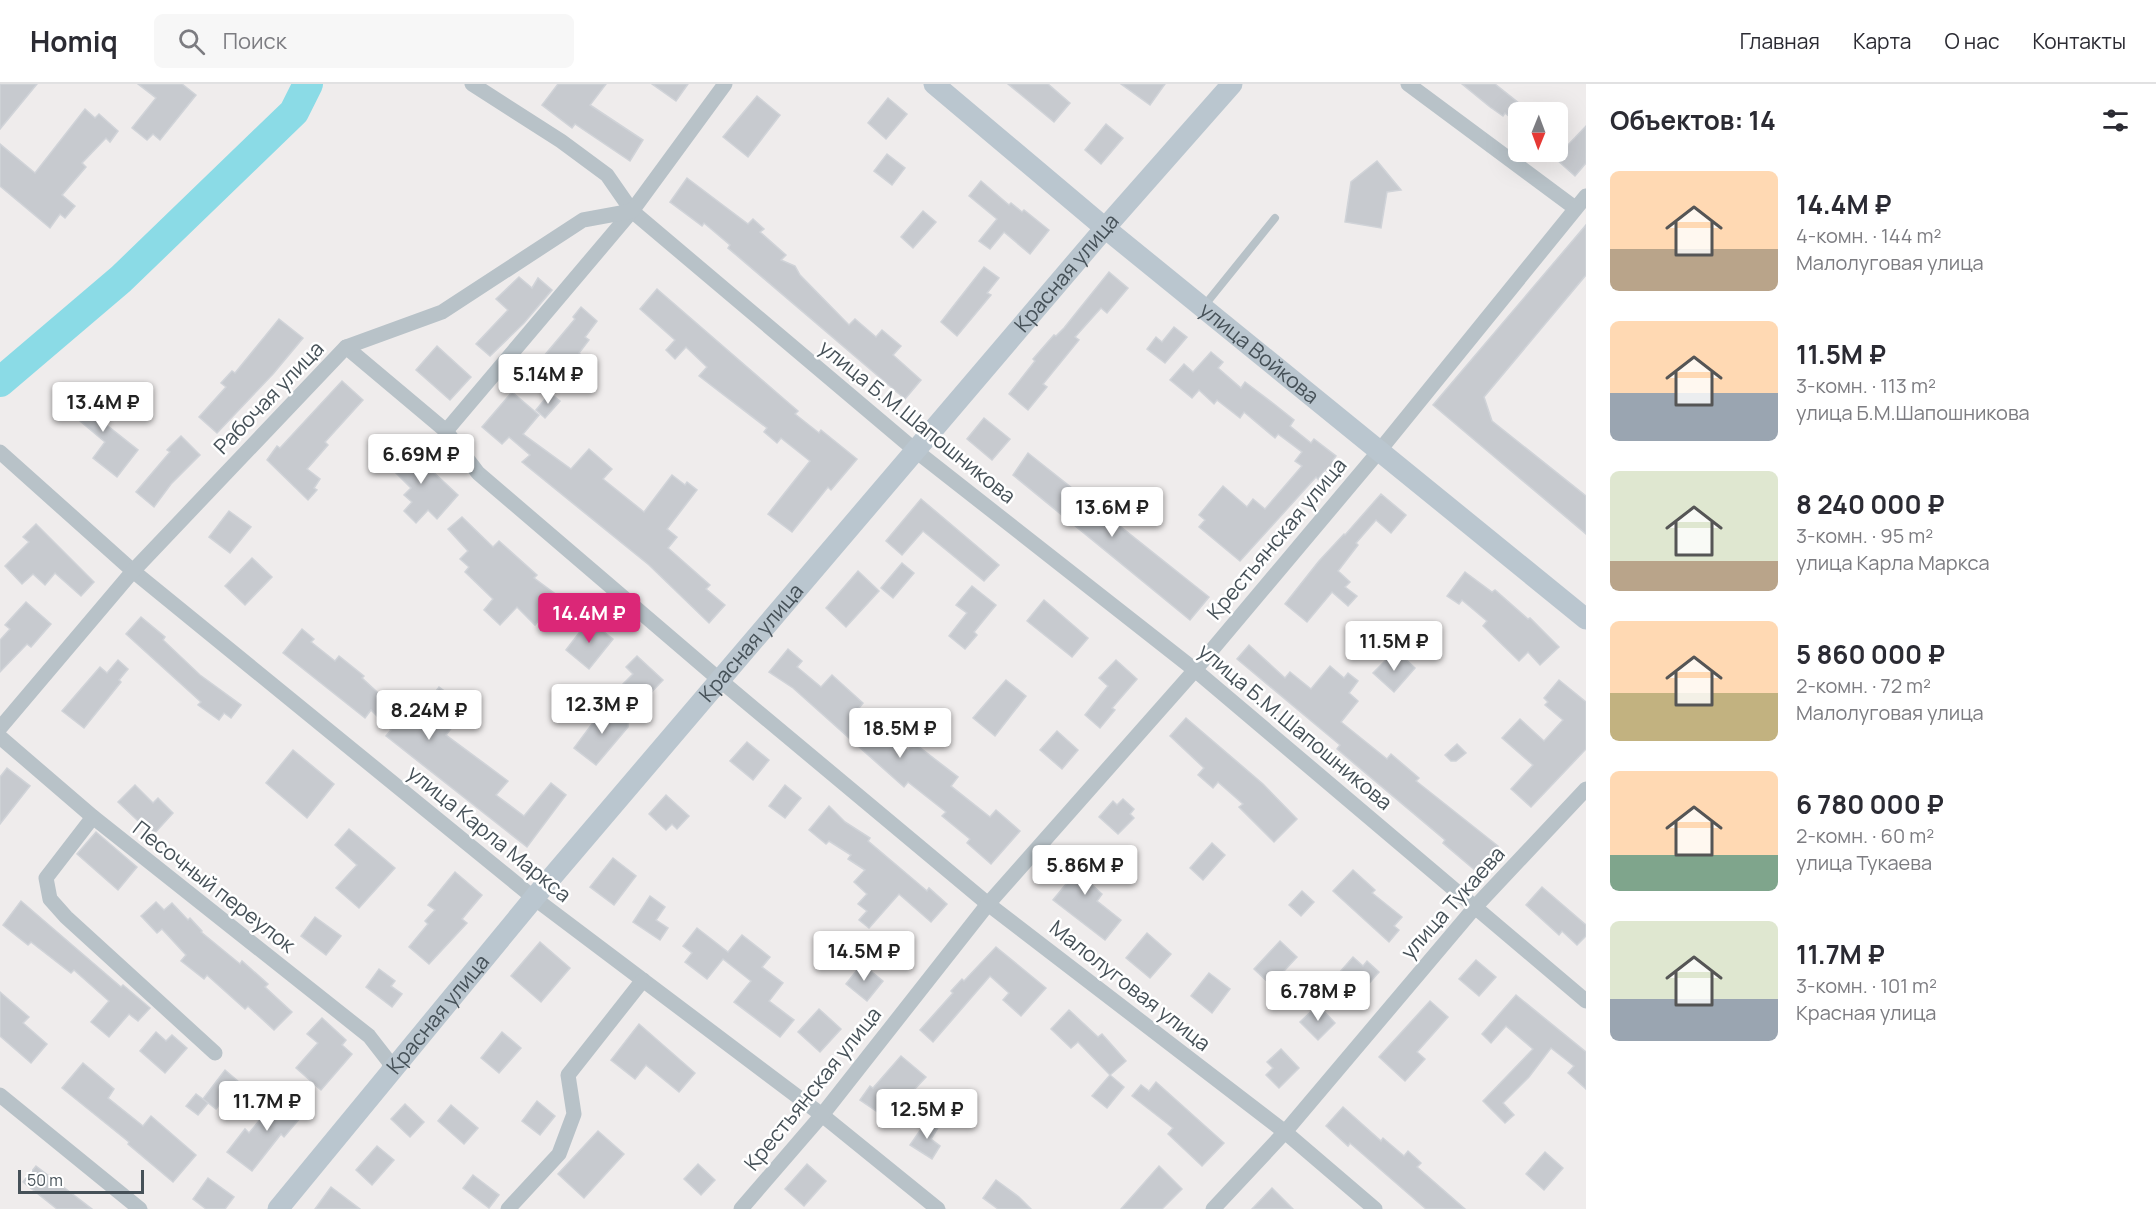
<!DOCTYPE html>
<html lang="ru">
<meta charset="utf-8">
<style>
body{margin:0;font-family:Manrope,sans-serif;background:#f7f7f7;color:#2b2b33;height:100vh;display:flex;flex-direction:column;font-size:22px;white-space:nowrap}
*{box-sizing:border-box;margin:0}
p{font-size:20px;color:#7c7c81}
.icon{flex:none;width:33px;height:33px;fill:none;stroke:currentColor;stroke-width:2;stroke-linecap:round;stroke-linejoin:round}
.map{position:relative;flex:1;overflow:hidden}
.side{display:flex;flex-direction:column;background:#fff;width:570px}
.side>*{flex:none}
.needle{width:39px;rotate:181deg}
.tools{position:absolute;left:1508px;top:18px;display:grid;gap:12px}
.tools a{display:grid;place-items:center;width:60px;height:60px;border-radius:9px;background:#fff;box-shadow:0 6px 24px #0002;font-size:30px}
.scale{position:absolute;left:18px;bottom:15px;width:126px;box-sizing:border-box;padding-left:6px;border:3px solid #465158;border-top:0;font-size:16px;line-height:21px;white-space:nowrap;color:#465158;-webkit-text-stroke:4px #fff;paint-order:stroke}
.price{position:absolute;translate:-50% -51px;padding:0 14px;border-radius:6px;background:#fff;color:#222;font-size:20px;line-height:39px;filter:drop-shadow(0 2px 3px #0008)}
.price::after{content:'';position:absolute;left:50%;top:36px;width:18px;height:14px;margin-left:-9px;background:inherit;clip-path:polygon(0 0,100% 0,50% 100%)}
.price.current{background:#db2777;color:#fff}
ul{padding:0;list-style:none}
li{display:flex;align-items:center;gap:18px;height:150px;padding:0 24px}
li span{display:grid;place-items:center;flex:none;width:168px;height:120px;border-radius:9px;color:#555}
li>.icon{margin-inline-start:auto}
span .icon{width:72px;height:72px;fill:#fffc;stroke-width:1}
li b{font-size:26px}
h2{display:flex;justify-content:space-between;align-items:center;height:72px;padding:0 24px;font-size:26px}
header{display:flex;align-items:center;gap:36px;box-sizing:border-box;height:84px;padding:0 30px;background:#fff;border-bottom:2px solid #e1e1e2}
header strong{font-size:28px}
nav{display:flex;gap:33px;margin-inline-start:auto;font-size:21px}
.search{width:420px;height:54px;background:#f7f7f7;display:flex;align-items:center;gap:15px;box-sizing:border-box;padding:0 21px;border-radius:9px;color:#7c7c81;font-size:22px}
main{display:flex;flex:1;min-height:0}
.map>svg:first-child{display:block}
</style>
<header>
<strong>Homiq</strong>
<div class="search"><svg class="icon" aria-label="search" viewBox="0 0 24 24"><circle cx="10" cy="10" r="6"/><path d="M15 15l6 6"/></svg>Поиск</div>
<nav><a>Главная</a><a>Карта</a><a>О нас</a><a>Контакты</a></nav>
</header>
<main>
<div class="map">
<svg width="1586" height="1125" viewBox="0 0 1586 1125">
<rect width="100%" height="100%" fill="#efecec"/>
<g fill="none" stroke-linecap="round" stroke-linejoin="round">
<path stroke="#8bdbe6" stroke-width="30" d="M0,298L121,195L294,28L308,0"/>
</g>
<g fill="#c7cacf" stroke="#d0d3d8" stroke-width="1.5">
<path d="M0,0H37L0,45Z"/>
<path d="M138,0H182L196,11L160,56L153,50L147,56L132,44L156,14Z"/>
<path d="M558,0H606L590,21L643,56L630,77L575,40L572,44L542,21Z"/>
<path d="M652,0H688L676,17Z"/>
<path d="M1008,0H1048L1070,19L1054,38Z"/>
<path d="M1121,0H1165L1150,21Z"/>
<path d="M1462,0H1495L1530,28H1518V40L1505,29L1503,32L1490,23Z"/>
<path d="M757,12L780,31L748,73L723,53Z"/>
<path d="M888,14L907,30L886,55L868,39Z"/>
<path d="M85,25L95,34L99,30L118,47L110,58L106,54L82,79L86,83L62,111L75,122L65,134L60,130L50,144L0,102V60L35,89Z"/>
<path d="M1106,40L1123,54L1101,80L1085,66Z"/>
<path d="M1586,42V79L1575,92L1557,76V53L1567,62Z"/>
<path d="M887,70L905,84L892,101L874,87Z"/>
<path d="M1377,77L1401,106L1387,108L1381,144L1345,138L1351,98Z"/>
<path d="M687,94L748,140L753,135L764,145L760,148L786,171L781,176L795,182L800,191L849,241L855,235L876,253L882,246L901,262L893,271L921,296L905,315L728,164L730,161L704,139L702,142L670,118Z"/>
<path d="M981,97L1009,121L1011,119L1022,128L1024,126L1049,146L1030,170L1004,148L990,165L979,157L997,135L969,112Z"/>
<path d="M923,127L936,138L913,164L901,153Z"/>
<path d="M1586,141V191L1484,313L1492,337L1586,412V450L1433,321Z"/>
<path d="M984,183L999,194L987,209L991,211L957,252L941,238Z"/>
<path d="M1109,188L1128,204L1107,229L1101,224L1075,253L1079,256L1043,300L1047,303L1028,326L1009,310L1035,277L1033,275L1054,251L1056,252L1064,244Z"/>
<path d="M519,193L532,204L538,194L552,206L524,239L490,272L476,260L508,226L496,215Z"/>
<path d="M657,205L784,315L798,327L795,330L819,349L821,346L857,375L831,406L828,403L792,448L768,430L810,377L781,354L777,359L764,348L767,344L699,292L707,283L686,263L675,275L666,266L675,256L640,225Z"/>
<path d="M581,223L597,237L585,253L589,256L579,269L587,276L571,295L544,272L575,235L573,233Z"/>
<path d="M279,235L303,254L273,290L217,349L199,333L226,303L221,299L232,287L235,289Z"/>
<path d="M1174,243L1187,253L1165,279L1147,265L1156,253L1162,258Z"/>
<path d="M437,262L471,293L450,316L416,286Z"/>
<path d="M1211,268L1223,278L1218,284L1241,304L1245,298L1274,320L1294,336L1290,342L1311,359L1314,355L1336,372L1333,376L1339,381L1331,390L1325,386L1318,395L1316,393L1240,477L1199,443L1205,436L1199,431L1223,402L1247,423L1253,415L1265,425L1302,382L1295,377L1302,368L1278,350L1275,354L1244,328L1240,334L1217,316L1214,320L1199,306L1192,314L1170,296L1184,280L1193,288Z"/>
<path d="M342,297L363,316L325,358L328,361L307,385L320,395L314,404L317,406L308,416L267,376L277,362L280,364Z"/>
<path d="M88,303L110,321L99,335L138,366L117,393L93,374L105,358L68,327Z"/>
<path d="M512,308L539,331L523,350L571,385L589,365L612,385L603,395L644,428L672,391L685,401L687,398L697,406L667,445L677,453L668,464L710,501L706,505L725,521L709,539L649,481L522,378L530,371L509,353L502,360L482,343Z"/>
<path d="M550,309L560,317L545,334L536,326Z"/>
<path d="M984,334L1010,355L992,376L967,355Z"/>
<path d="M181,352L200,371L171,400L154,423L136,408L170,368L167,366Z"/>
<path d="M402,359L458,411L437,435L428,426L416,439L404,427L412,418L404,411L411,404L384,377Z"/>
<path d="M1028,369L1209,513L1190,536L1013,391Z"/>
<path d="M1381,410L1406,431L1391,449L1376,436L1356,459L1358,461L1338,487L1350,498L1345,503L1357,512L1348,522L1332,508L1307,538L1285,520L1319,477L1344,450L1345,451Z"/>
<path d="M921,415L999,481L984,497L923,447L902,471L886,457Z"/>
<path d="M229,427L251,443L230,469L209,453Z"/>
<path d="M462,433L493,463L499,457L537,491L534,494L558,512L535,541L517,523L500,541L484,526L493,515L465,488L469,483L460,475L468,467L448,445Z"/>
<path d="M36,440L94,498L81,512L55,489L45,501L33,490L22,500L5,482L29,458L23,453Z"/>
<path d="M252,474L272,493L245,521L225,502Z"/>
<path d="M902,479L914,489L893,514L881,504Z"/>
<path d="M858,487L879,507L846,543L826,524Z"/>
<path d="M1465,488L1492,508L1495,506L1528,535L1530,534L1559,563L1540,581L1528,568L1519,577L1483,542L1487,537L1462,516L1459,520L1447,512Z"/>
<path d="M972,502L996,521L974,548L977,551L965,565L949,552L967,529L956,521Z"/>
<path d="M1044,516L1088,554L1072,573L1027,537Z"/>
<path d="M26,518L51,540L31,563L27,560L0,588V556L10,545L5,541Z"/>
<path d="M141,533L165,553L163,556L200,591L241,621L231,634L224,629L219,636L198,621L201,618L126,550Z"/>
<path d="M589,536L613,555L589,585L566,566Z"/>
<path d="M302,545L314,555L311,558L335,577L339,572L364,592L362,594L388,618L385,622L410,642L439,603L467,624L446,651L508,697L496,711L524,732L551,699L566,711L527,763L386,652L391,646L371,626L365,634L283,569Z"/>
<path d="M1249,561L1285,594L1290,588L1311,605L1330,582L1344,594L1348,589L1358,597L1349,609L1358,617L1341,638L1387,675L1391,670L1419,694L1416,697L1498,762L1477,788L1443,759L1445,756L1337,665L1340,661L1237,575Z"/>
<path d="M788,565L802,577L797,583L821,603L832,591L863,619L859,624L891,651L908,666L914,659L958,693L951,702L990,733L996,726L1020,747L991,780L967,759L970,755L942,732L946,728L908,698L904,703L793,604L769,588Z"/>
<path d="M1399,569L1415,584L1394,608L1373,589L1390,572L1393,575Z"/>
<path d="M637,572L663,596L642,618L623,600L633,590L626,583Z"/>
<path d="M118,576L128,585L119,596L121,598L84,644L62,627L100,583L107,589Z"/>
<path d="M1116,576L1137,595L1112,624L1115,626L1100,644L1085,631L1108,602L1099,594Z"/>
<path d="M1006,596L1026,612L995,652L973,634Z"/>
<path d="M1559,596L1586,618V665L1531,723L1511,705L1533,681L1502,654L1520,635L1544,657L1563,636L1545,621L1548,618L1544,614Z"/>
<path d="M607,620L628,638V643L596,681L574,664Z"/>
<path d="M1186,634L1263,700L1297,735L1274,758L1239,723L1243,720L1218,698L1213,704L1198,691L1204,684L1170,652Z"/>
<path d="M1057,647L1078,666L1062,685L1040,666Z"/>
<path d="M747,658L769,676L753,696L730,677Z"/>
<path d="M1457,660L1466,669L1456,677H1451L1445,671Z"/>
<path d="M293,666L334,700L307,734L266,699Z"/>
<path d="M7,684L30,702L0,740V693Z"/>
<path d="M135,701L153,719L158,714L173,729L153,751L118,718Z"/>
<path d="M785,701L801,714L785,734L769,722Z"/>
<path d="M666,711L689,732L677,745L672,740L666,746L649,730Z"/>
<path d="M1123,715L1134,725L1130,730L1134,734L1118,750L1099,733L1113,717L1117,721Z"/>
<path d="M829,722L845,738L870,754L868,757L927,807L929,804L947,820L931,838L899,810L869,844L859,836L867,827L858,820L867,810L854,798L865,786L848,775L851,771L829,757L826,760L809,746Z"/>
<path d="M349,745L395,784L359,824L336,804L357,781L335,761Z"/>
<path d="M96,748L137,783L118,806L77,770Z"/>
<path d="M1212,759L1225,771L1203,796L1190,784Z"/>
<path d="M1071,762L1102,787L1091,800L1102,810L1097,817L1121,836L1105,856L1053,816L1076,788L1060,775Z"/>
<path d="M613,774L636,792L614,821L590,803Z"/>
<path d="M1353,786L1375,806L1372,809L1402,833L1394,842L1399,846L1389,858L1333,807Z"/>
<path d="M455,788L482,811L462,835L467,839L429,880L409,863L428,840L425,837L435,826L428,821Z"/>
<path d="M1542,803L1586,841V852L1577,861L1562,847L1559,851L1526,821Z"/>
<path d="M1302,807L1314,818L1301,832L1289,821Z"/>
<path d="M650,812L665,823L656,836L668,844L660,856L633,838Z"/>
<path d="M21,817L121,903L123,901L150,924L138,937L129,930L109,953L91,938L109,917L74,886L71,889L31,858L28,861L3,841Z"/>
<path d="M156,818L164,826L172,819L188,836L190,834L202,847L201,848L240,880L242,877L268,900L265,903L292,928L274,946L248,922L245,925L207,891L204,895L181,877L186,871L162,845L157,849L141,832Z"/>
<path d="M315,833L341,852L326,871L301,852Z"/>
<path d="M697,844L728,868L742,851L770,873L762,883L783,899L769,917L794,936L780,953L734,918L751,897L723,875L707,895L685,878L692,869L683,862Z"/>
<path d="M1147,849L1171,870L1150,894L1126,874Z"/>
<path d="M1280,857L1297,873L1271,901L1254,885Z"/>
<path d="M540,858L570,884L541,918L511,892Z"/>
<path d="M996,863L1046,904L1021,932L1003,916L1009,909L990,892L933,958L920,946L953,909L951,907L962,895L964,897Z"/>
<path d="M1353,873L1363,882L1367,877L1379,888L1355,915L1333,896Z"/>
<path d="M1476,876L1496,893L1479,912L1459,895Z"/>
<path d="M862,880L883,897L867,917L846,900Z"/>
<path d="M379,885L395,897L391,902L402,910L392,923L366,903Z"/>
<path d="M1209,889L1230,905L1212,929L1191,912Z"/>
<path d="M0,908L29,933L23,939L47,960L31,979L0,952Z"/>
<path d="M1516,911L1586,968V1005L1568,989L1574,982L1551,964L1529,993L1503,1019L1514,1031L1505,1039L1483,1017L1533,965L1506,942L1491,959L1482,950Z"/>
<path d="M1430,917L1448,933L1417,968L1425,975L1405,997L1379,973Z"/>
<path d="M1318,921L1335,939L1318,956L1300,938Z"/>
<path d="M819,925L841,945L820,968L798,948Z"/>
<path d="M1069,926L1098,953L1102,950L1126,977L1110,991L1078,958L1071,964L1051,945Z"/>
<path d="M322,934L346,956L342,961L352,970L321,1006L296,984L318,959L307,950Z"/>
<path d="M639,940L695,989L679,1008L646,981L635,995L611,976Z"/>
<path d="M156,948L166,957L172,951L187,964L165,989L140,967Z"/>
<path d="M502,948L521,964L499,989L481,974Z"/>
<path d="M1281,965L1299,984L1279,1004L1266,991L1273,984L1267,978Z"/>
<path d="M901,972L926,993L912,1008L909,1006L888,1035L860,1016L870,1002L873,1004Z"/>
<path d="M83,979L114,1005L108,1014L143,1042L151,1032L196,1071L173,1098L128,1060L129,1058L62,1004Z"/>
<path d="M225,986L239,998L233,1005L238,1008L225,1024L220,1020L216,1025L203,1015L208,1019L198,1031L186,1022L196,1010L203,1015Z"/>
<path d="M1110,991L1124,1003L1107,1024L1092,1012Z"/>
<path d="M1156,998L1224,1059L1202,1082L1168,1050L1173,1044L1132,1012L1141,1001L1149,1007Z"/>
<path d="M283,1008L306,1027L284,1053L281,1050L252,1087L227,1068L245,1045L249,1049Z"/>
<path d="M537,1017L555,1032L540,1051L522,1037Z"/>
<path d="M405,1020L424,1038L410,1053L391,1035Z"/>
<path d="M451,1021L478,1044L464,1060L438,1037Z"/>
<path d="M1343,1023L1381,1057L1383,1054L1404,1072L1408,1067L1421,1079L1417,1083L1465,1125H1426L1350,1059L1348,1062L1326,1042Z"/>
<path d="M928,1035L939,1042L931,1055L940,1062L932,1075L910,1061Z"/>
<path d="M598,1047L624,1070L584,1114L558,1090Z"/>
<path d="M377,1062L394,1076L372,1101L356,1086Z"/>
<path d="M1545,1068L1563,1084L1544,1106L1526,1090Z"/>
<path d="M698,1080L715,1096L701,1111L684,1095Z"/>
<path d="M807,1080L826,1097L804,1122L785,1105Z"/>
<path d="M36,1082L66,1105L92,1125H57L23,1098Z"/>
<path d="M1159,1082L1182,1105L1162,1125H1121Z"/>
<path d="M473,1091L499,1111L489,1124L463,1104Z"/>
<path d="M208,1094L234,1113L225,1125H206L193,1115Z"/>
<path d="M996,1096L1019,1113L1031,1125H998L983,1114Z"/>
<path d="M331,1103L360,1125H315Z"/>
<path d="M1272,1104L1293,1125H1252Z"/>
</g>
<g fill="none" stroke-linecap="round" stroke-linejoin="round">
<path stroke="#b8c2c8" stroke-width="8" d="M1204,222L1275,134"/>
<g stroke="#b8c2c8" stroke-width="15">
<path d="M472,0L561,57L607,91L632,127L916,367L1195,586L1586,917"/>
<path d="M1408,0L1575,124"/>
<path d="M346,263L446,347L478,389L721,597L988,820L1285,1048L1375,1125"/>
<path d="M446,347L632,127"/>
<path d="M0,368L133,487L534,814L822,1031L938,1125"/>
<path d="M0,644L133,487L346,263L442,228L583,136L632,127L725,0"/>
<path d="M0,653L93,733L369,952L390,979L388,992"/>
<path d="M93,733L46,794L50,815L66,833L215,969"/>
<path d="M0,1011L140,1125"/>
<path d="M508,1125L559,1070L574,1030L568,991L643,896"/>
<path d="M741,1125L822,1031L988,820L1195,586L1380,366L1586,112"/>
<path d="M1213,1125L1285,1048L1476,822L1586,705"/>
</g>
<g stroke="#bac6cf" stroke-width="21">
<path id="s1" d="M934,0L1105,144L1586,535"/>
<path id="s2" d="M278,1125L534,814L1105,144L1232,0"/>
</g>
</g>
<g text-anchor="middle" stroke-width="5" stroke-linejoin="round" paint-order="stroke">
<g font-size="21" fill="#465158" stroke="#fff">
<text dy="7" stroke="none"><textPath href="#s2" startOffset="1224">Красная улица</textPath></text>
<text dy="7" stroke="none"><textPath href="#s1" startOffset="422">улица Войкова</textPath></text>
<text transform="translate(269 314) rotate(-46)" y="7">Рабочая улица</text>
<text transform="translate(917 338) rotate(39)" y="7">улица Б.М.Шапошникова</text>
<text transform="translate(1277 455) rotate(-50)" y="7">Крестьянская улица</text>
<text dy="7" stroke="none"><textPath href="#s2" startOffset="738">Красная улица</textPath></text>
<text transform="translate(1295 643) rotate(40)" y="7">улица Б.М.Шапошникова</text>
<text transform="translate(489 750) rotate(39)" y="7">улица Карла Маркса</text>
<text transform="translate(214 803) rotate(38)" y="7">Песочный переулок</text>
<text transform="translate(1453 819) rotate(-48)" y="7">улица Тукаева</text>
<text transform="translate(1130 902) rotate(38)" y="7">Малолуговая улица</text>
<text dy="7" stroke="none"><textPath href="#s2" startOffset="252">Красная улица</textPath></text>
<text transform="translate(813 1005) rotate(-51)" y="7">Крестьянская улица</text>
</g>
</g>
</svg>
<div class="tools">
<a><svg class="needle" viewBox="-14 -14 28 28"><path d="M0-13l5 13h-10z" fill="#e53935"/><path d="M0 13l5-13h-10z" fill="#7c7c81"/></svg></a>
</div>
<div class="scale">50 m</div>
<b class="price" style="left:548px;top:321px">5.14M ₽</b>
<b class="price" style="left:103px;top:349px">13.4M ₽</b>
<b class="price" style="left:421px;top:401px">6.69M ₽</b>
<b class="price" style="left:1112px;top:454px">13.6M ₽</b>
<b class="price current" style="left:589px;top:560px">14.4M ₽</b>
<b class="price" style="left:1394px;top:588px">11.5M ₽</b>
<b class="price" style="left:602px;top:651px">12.3M ₽</b>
<b class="price" style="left:429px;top:657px">8.24M ₽</b>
<b class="price" style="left:900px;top:675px">18.5M ₽</b>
<b class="price" style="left:1085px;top:812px">5.86M ₽</b>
<b class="price" style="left:864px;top:898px">14.5M ₽</b>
<b class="price" style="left:1318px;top:938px">6.78M ₽</b>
<b class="price" style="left:267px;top:1048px">11.7M ₽</b>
<b class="price" style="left:927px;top:1056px">12.5M ₽</b>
</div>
<section class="side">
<h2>Объектов: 14<svg class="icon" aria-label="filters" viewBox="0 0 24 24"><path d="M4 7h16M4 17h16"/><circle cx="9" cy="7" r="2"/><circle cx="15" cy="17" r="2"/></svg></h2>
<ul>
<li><span style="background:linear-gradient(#ffd9b3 65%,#b9a48a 0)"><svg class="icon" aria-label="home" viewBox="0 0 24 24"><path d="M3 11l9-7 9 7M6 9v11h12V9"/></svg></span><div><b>14.4M ₽</b><p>4-комн. · 144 m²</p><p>Малолуговая улица</p></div></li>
<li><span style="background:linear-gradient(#ffd9b3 60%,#9aa5b1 0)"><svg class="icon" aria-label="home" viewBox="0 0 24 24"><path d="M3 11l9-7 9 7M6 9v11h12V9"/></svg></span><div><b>11.5M ₽</b><p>3-комн. · 113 m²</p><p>улица Б.М.Шапошникова</p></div></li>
<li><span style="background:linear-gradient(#dfe7d0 75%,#b9a48a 0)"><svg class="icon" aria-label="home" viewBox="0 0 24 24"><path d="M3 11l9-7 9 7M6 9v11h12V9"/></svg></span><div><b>8 240 000 ₽</b><p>3-комн. · 95 m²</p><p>улица Карла Маркса</p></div></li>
<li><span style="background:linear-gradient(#ffd9b3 60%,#c2b280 0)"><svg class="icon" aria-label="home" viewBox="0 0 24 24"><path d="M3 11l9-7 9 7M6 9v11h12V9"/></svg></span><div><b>5 860 000 ₽</b><p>2-комн. · 72 m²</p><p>Малолуговая улица</p></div></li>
<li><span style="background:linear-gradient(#ffd9b3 70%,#7fa58c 0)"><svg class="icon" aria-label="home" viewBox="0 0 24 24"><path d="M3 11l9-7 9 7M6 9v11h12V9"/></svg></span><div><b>6 780 000 ₽</b><p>2-комн. · 60 m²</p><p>улица Тукаева</p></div></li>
<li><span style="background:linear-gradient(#dfe7d0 65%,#9aa5b1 0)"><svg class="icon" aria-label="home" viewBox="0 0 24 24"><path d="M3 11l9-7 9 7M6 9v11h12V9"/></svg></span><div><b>11.7M ₽</b><p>3-комн. · 101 m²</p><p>Красная улица</p></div></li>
</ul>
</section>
</main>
